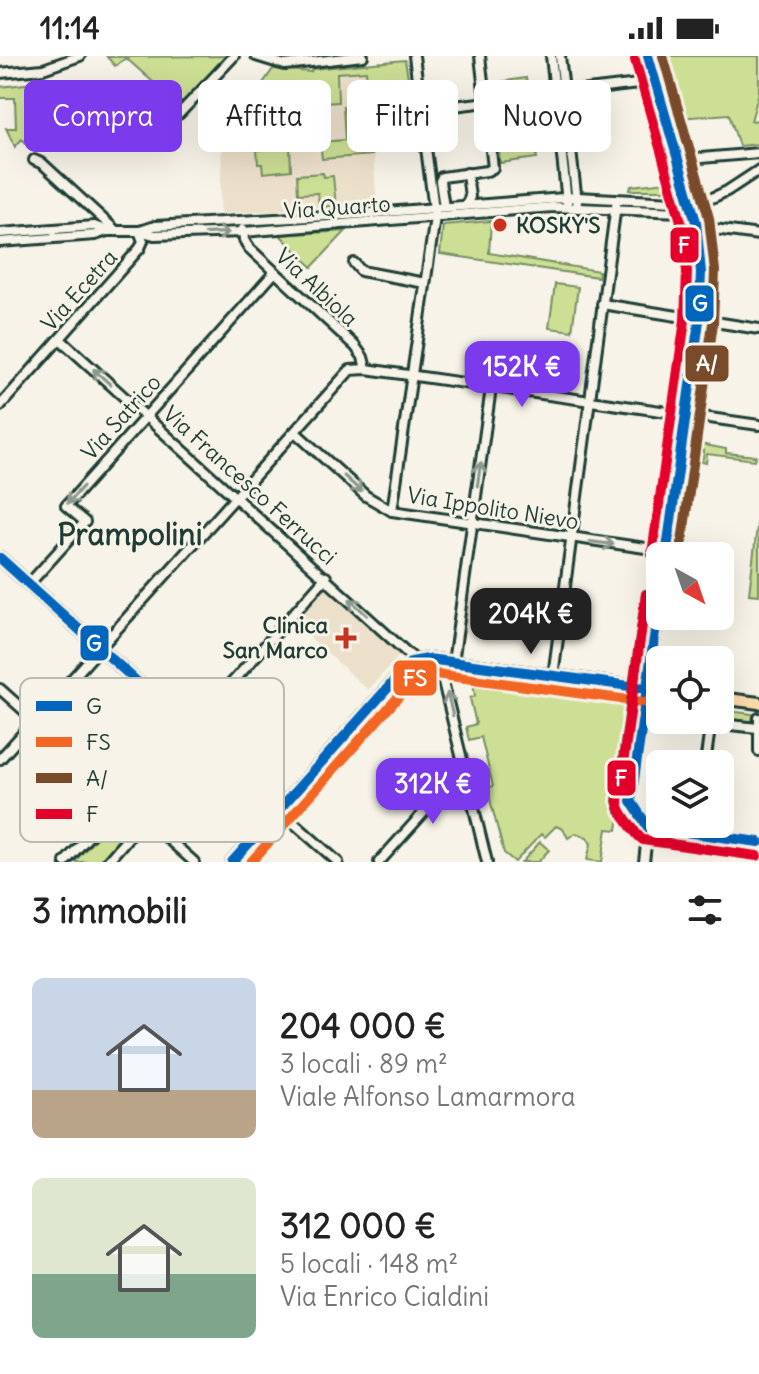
<!DOCTYPE html>
<html lang="it">
<meta charset="utf-8">
<style>
body{margin:0;font-family:Delius,sans-serif;background:#f6f6f6;color:#222;height:100vh;display:flex;flex-direction:column;font-size:30px;white-space:nowrap}
*{box-sizing:border-box;margin:0}
p{font-size:26px;color:#767676}
.icon{flex:none;width:44px;height:44px;fill:none;stroke:currentColor;stroke-width:2;stroke-linecap:round;stroke-linejoin:round}
.map{position:relative;height:806px;overflow:hidden}
.panel{display:flex;flex-direction:column;background:#fff;flex:1}
.panel>*{flex:none}
.banner{position:absolute;left:24px;top:24px;width:712px;height:72px;display:flex;gap:16px}
.needle{width:52px;rotate:140deg}
.fabs{position:absolute;left:646px;top:486px;display:grid;gap:16px}
.fabs a{display:grid;place-items:center;width:88px;height:88px;border-radius:12px;background:#fff;box-shadow:0 8px 32px #0002;font-size:40px}
.price{position:absolute;translate:-50% -68px;padding:0 18px;border-radius:16px;background:#7c3aed;color:#fff;font-size:26px;line-height:52px;filter:drop-shadow(0 2px 4px #0008)}
.price::after{content:'';position:absolute;left:50%;top:48px;width:24px;height:18px;margin-left:-12px;background:inherit;clip-path:polygon(0 0,100% 0,50% 100%)}
.price.active{background:#222;color:#fff}
ul{padding:0;list-style:none}
li{display:flex;align-items:center;gap:24px;height:200px;padding:0 32px}
li span{display:grid;place-items:center;flex:none;width:224px;height:160px;border-radius:12px;color:#555}
li>.icon{margin-inline-start:auto}
span .icon{width:96px;height:96px;fill:#fffc;stroke-width:1}
li b{font-size:34px}
h2{display:flex;justify-content:space-between;align-items:center;height:96px;padding:0 32px;font-size:34px}
.pill{padding:0 28px;border-radius:12px;background:#fff;box-shadow:0 8px 32px #0002;font-size:28px;line-height:72px}
.pill.active{background:#7c3aed;color:#fff}
.status{display:flex;justify-content:space-between;align-items:center;height:56px;padding:0 40px;background:#fff;direction:ltr}
.status svg{height:22px;fill:currentColor}
.map>svg:first-child{display:block}
</style>
<div class="status"><b>11:14</b><svg viewBox="0 0 49 12"><path d="M0 12V9h3v3zM5 12V6h3v6zM10 12V3h3v9zM15 12V0h3v12zM26 1h20v11H26zM47 4h2v5h-2z"/></svg></div>
<div class="map">
<svg width="759" height="806" viewBox="0 0 759 806">
<rect width="100%" height="100%" fill="#f7f3e8"/>
<filter id="ink" filterUnits="userSpaceOnUse"><feTurbulence type="fractalNoise" baseFrequency=".0125" numOctaves="2"/><feDisplacementMap in="SourceGraphic" scale="16" xChannelSelector="R" yChannelSelector="G"/><feConvolveMatrix kernelMatrix="1 2 1 2 8 2 1 2 1" color-interpolation-filters="sRGB"/></filter>
<g filter="url(#ink)">
<g fill="#ede0cb">
<path d="M405,4L410,33L368,35L377,147L220,158L222,85L273,13L311,16L312,13Z"/>
<path d="M324,531L400,599L368,634L293,566Z"/>
</g>
<g fill="#ccdf94" stroke="#768e64" stroke-width="2">
<path d="M226,0L180,50L126,2L115,10L107,1Z"/>
<path d="M662,0H759V36L751,65L759,64V88L739,90L729,58L679,62Z"/>
<path d="M405,4L410,33L368,34L366,15L337,17L338,46L310,48L309,28L274,31V59L250,61L251,90L221,92L222,85L273,13L311,16L312,13Z"/>
<path d="M526,22L528,33L501,37L499,26Z"/>
<path d="M51,25L55,37L28,42L30,91L22,83L15,91L6,72H16L15,42H0V31Z"/>
<path d="M368,49L372,99L322,103L320,86L345,84L343,50Z"/>
<path d="M532,56L537,102L500,107L496,60Z"/>
<path d="M290,91L291,114L263,117L262,108H258L257,94Z"/>
<path d="M670,112L675,130L674,134H630L631,130L668,126L665,113Z"/>
<path d="M323,117L324,121L333,120L336,150L319,151L318,137L298,138L297,119Z"/>
<path d="M491,165L489,197L599,215L598,221L440,198L443,169Z"/>
<path d="M346,175L312,211L280,179Z"/>
<path d="M555,228L578,231L572,275L549,272Z"/>
<path d="M700,388L726,393V397L756,400L755,404L707,398L706,407L702,406L704,396Z"/>
<path d="M758,462H759V539L749,538Z"/>
<path d="M472,619L635,642L617,774L607,773L602,806L587,804L591,788L587,781L576,777L568,782L563,773L556,770L545,781L541,778L515,806L504,797L487,732L493,730L481,681L469,684L466,671L476,668L470,642L475,640Z"/>
<path d="M720,654L753,658L752,666L720,661Z"/>
<path d="M122,754L133,767L100,806H74Z"/>
<path d="M540,786L549,794L538,806H522Z"/>
</g>
<g fill="none" stroke-linecap="round" stroke-linejoin="round">
<g stroke="#1f3d34" stroke-width="14">
<g id="minor">
<path d="M256,0L285,9L363,0"/>
<path d="M551,0L567,146"/>
<path d="M560,0L577,146"/>
<path d="M0,17L43,13L80,0"/>
<path d="M420,54L655,26"/>
<path d="M179,58L234,0"/>
<path d="M34,104L43,108L116,175"/>
<path d="M678,104L759,97"/>
<path d="M466,149L470,141L467,117"/>
<path d="M444,151L440,125L442,121L487,115L493,112L480,0"/>
<path d="M696,161L707,172L759,179"/>
<path d="M243,173L244,184L249,192L355,290L363,301L366,313"/>
<path d="M140,175L155,170L360,158L577,141L674,146L692,154"/>
<path d="M0,177L94,170L107,175"/>
<path d="M0,186L95,179L107,175H139L154,179L243,176L553,151L682,156L727,135L759,114"/>
<path d="M354,207L361,215L425,227"/>
<path d="M602,248L759,273"/>
<path d="M60,283L415,604"/>
<path d="M0,350L140,192L143,185L139,175"/>
<path d="M295,376L366,440L392,455L666,495"/>
<path d="M392,455L435,161L414,0"/>
<path d="M29,528L85,466L66,450L275,216"/>
<path d="M438,605L487,806"/>
<path d="M553,620L616,149"/>
<path d="M443,622L453,607L491,332"/>
<path d="M646,632L631,745C634,756 647,760 648,771"/>
<path d="M0,633L194,806"/>
<path d="M759,662V695"/>
<path d="M711,667L758,672"/>
<path d="M190,674L326,521"/>
<path d="M0,703L350,314L366,313L759,369"/>
<path d="M705,708L711,665"/>
<path d="M139,725L187,672"/>
<path d="M121,741L139,725L126,745"/>
<path d="M278,753L338,806"/>
<path d="M648,771L759,786"/>
<path d="M65,806L123,743"/>
<path d="M107,806L145,762"/>
<path d="M379,806L464,712"/>
<path d="M644,806L648,771"/>
</g>
</g>
<g stroke="#1f3d34" stroke-width="16">
<g id="major">
<path d="M648,0L696,166L701,216L699,265L666,500"/>
<path d="M0,502L278,753"/>
<path d="M646,632L660,540"/>
<path d="M720,642L759,647"/>
<path d="M232,806L411,606L428,603L660,634"/>
</g>
</g>
<use href="#minor" stroke="#f7f3e8" stroke-width="8"/>
<use href="#major" stroke="#fddcac" stroke-width="10"/>
<g stroke="#f7f3e8" stroke-width="16">
<g id="bus-1">
<path d="M648,0L696,166L701,216L699,265L666,500"/>
<path d="M0,502L278,753"/>
<path d="M648,771L631,745L660,540"/>
<path d="M648,771L759,786"/>
<path d="M232,806L411,606L428,603L660,634"/>
</g>
</g>
<g stroke="#f7f3e8" stroke-width="16">
<path id="bus-2" d="M251,806L418,619L428,617L658,648"/>
</g>
<g stroke="#f7f3e8" stroke-width="16">
<g id="bus-3">
<path d="M663,0L709,162L715,215L713,267L680,500"/>
<path d="M634,774L620,755L617,745L646,538"/>
</g>
</g>
<g stroke="#f7f3e8" stroke-width="16">
<g id="bus-4">
<path d="M635,4L682,169L687,216L685,264L652,498"/>
<path d="M646,538L618,746C619,756 636,779 643,784L757,800"/>
</g>
</g>
<use href="#bus-1" stroke="#0065bd" stroke-width="10"/>
<use href="#bus-2" stroke="#f26522" stroke-width="10"/>
<use href="#bus-3" stroke="#7a4b2a" stroke-width="10"/>
<use href="#bus-4" stroke="#e4002b" stroke-width="10"/>
</g>
<defs><path id="oneway-shaft" d="M-6 0H5M1.5-3L5.5 0L1.5 3" fill="none" stroke-width="1.6" stroke-linecap="round" stroke-linejoin="round" transform="scale(2)"/></defs>
<g stroke="#8b988e">
<use href="#oneway-shaft" transform="translate(217 177) rotate(-2)"/>
<use href="#oneway-shaft" transform="translate(102 321) rotate(-138)"/>
<use href="#oneway-shaft" transform="translate(479 418) rotate(-82)"/>
<use href="#oneway-shaft" transform="translate(353 428) rotate(42)"/>
<use href="#oneway-shaft" transform="translate(75 439) rotate(132)"/>
<use href="#oneway-shaft" transform="translate(602 487) rotate(7)"/>
<use href="#oneway-shaft" transform="translate(358 551) rotate(-137)"/>
<use href="#oneway-shaft" transform="translate(450 648) rotate(-103)"/>
</g>
</g>
<g fill="#c8321e" stroke="#f7f3e8" stroke-width="3">
<circle cx="500" cy="169" r="8"/>
<path d="M342 570h8v8h8v8h-8v8h-8v-8h-8v-8h8z"/>
</g>
<g text-anchor="middle" stroke-width="6" stroke-linejoin="round" paint-order="stroke">
<g font-size="22" fill="#1f3d34" stroke="#f7f3e8">
<text transform="translate(337 151) rotate(-4)" y="8">Via Quarto</text>
<text transform="translate(317 231) rotate(43)" y="8">Via Albiola</text>
<text transform="translate(79 234) rotate(-48)" y="8">Via Ecetra</text>
<text transform="translate(121 361) rotate(-48)" y="8">Via Satrico</text>
<text transform="translate(250 429) rotate(42)" y="8">Via Francesco Ferrucci</text>
<text transform="translate(493 452) rotate(9)" y="8">Via Ippolito Nievo</text>
</g>
<g font-size="22" font-weight="bold" fill="#1f3d34" stroke="#f7f3e8" text-anchor="start">
<text x="516" y="177">KOSKY'S</text>
<text x="328" y="577" text-anchor="end">Clinica<tspan x="328" dy="25">San Marco</tspan></text>
</g>
<g font-size="30" font-weight="bold" fill="#1f3d34" stroke="#f7f3e8">
<text x="130" y="489">Prampolini</text>
</g>
</g>
<rect x="20" y="622" width="264" height="164" rx="12" fill="#f7f3e8" stroke="#b6bcb2" stroke-width="2"/>
<rect x="36" y="645" width="36" height="10" fill="#0065bd"/>
<rect x="36" y="681" width="36" height="10" fill="#f26522"/>
<rect x="36" y="717" width="36" height="10" fill="#7a4b2a"/>
<rect x="36" y="753" width="36" height="10" fill="#e4002b"/>
<g font-size="22" fill="#1f3d34">
<text x="86" y="658">G</text>
<text x="86" y="694">FS</text>
<text x="86" y="730">A/</text>
<text x="86" y="766">F</text>
</g>
<g stroke="#f7f3e8" stroke-width="3">
<rect x="669" y="170" width="31" height="38" rx="8" fill="#e4002b"/>
<rect x="684" y="228" width="31" height="39" rx="8" fill="#0065bd"/>
<rect x="684" y="288" width="46" height="39" rx="8" fill="#7a4b2a"/>
<rect x="79" y="568" width="31" height="38" rx="8" fill="#0065bd"/>
<rect x="392" y="603" width="46" height="38" rx="8" fill="#f26522"/>
<rect x="606" y="703" width="31" height="38" rx="8" fill="#e4002b"/>
</g>
<g font-size="22" text-anchor="middle" font-weight="bold" fill="#fff">
<text x="684" y="197">F</text>
<text x="700" y="255">G</text>
<text x="707" y="315">A/</text>
<text x="94" y="595">G</text>
<text x="415" y="630">FS</text>
<text x="621" y="730">F</text>
</g>
</svg>
<div class="fabs">
<a><svg class="needle" viewBox="-14 -14 28 28"><path d="M0-13l5 13h-10z" fill="#e53935"/><path d="M0 13l5-13h-10z" fill="#767676"/></svg></a>
<a><svg class="icon" aria-label="locate" viewBox="0 0 24 24"><circle cx="12" cy="12" r="6"/><path d="M12 2v4M12 18v4M2 12h4M18 12h4"/></svg></a>
<a><svg class="icon" aria-label="layers" viewBox="0 0 24 24"><path d="M12 4l9 5-9 5-9-5zM3 14l9 5 9-5"/></svg></a>
</div>
<b class="price" style="left:522px;top:353px">152K €</b>
<b class="price active" style="left:531px;top:600px">204K €</b>
<b class="price" style="left:433px;top:770px">312K €</b>
<div class="banner">
<a class="pill active">Compra</a>
<a class="pill">Affitta</a>
<a class="pill">Filtri</a>
<a class="pill">Nuovo</a>
</div>
</div>
<section class="panel">
<h2>3 immobili<svg class="icon" aria-label="filters" viewBox="0 0 24 24"><path d="M4 7h16M4 17h16"/><circle cx="9" cy="7" r="2"/><circle cx="15" cy="17" r="2"/></svg></h2>
<ul>
<li><span style="background:linear-gradient(#c9d6e8 70%,#b9a48a 0)"><svg class="icon" aria-label="home" viewBox="0 0 24 24"><path d="M3 11l9-7 9 7M6 9v11h12V9"/></svg></span><div><b>204 000 €</b><p>3 locali · 89 m²</p><p>Viale Alfonso Lamarmora</p></div></li>
<li><span style="background:linear-gradient(#dfe7d0 60%,#7fa58c 0)"><svg class="icon" aria-label="home" viewBox="0 0 24 24"><path d="M3 11l9-7 9 7M6 9v11h12V9"/></svg></span><div><b>312 000 €</b><p>5 locali · 148 m²</p><p>Via Enrico Cialdini</p></div></li>
</ul>
</section>
